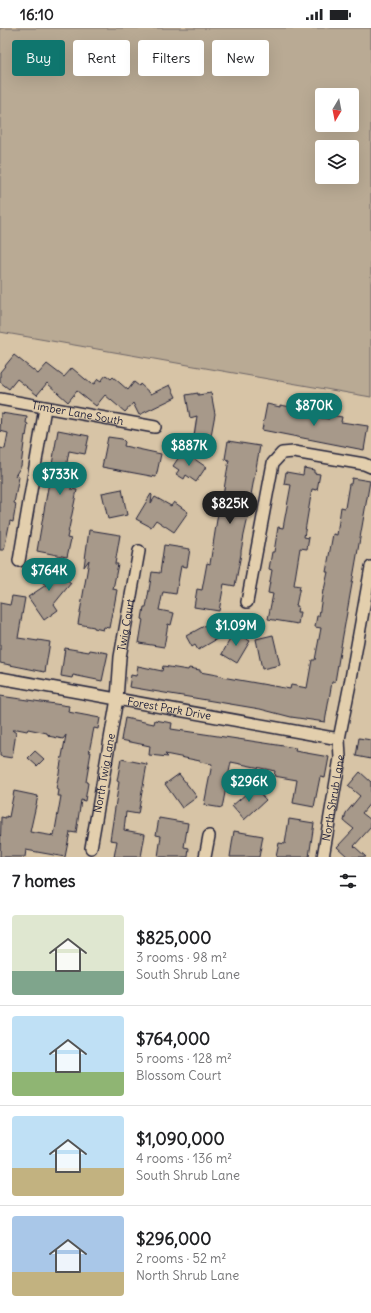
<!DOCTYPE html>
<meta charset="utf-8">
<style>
body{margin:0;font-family:Delius,sans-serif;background:#f2f2f2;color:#202124;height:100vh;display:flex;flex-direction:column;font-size:15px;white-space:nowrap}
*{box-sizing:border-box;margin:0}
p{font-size:13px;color:#757577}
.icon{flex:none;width:22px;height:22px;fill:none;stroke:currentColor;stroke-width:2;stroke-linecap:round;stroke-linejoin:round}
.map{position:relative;height:829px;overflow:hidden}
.sheet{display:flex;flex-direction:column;background:#fff;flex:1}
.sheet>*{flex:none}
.guide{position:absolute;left:12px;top:12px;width:347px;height:36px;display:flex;gap:8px}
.needle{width:26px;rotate:190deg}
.controls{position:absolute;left:315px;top:60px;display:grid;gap:8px}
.controls a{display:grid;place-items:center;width:44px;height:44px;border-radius:4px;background:#fff;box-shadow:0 4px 16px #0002;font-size:20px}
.price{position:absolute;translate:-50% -34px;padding:0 9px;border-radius:14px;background:#0f766e;color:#fff;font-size:13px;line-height:26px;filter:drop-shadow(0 1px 2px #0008)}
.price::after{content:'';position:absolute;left:50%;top:24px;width:12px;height:9px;margin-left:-6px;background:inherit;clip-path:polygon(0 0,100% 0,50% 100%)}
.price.active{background:#222;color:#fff}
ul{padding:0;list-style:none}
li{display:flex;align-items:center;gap:12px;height:100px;padding:0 12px}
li+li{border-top:1px solid #e0e0e0}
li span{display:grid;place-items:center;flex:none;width:112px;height:80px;border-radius:4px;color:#555}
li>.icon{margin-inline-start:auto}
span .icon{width:48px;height:48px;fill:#fffc;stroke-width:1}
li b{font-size:17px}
h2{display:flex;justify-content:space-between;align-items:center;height:48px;padding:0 12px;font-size:17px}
.tag{padding:0 14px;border-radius:4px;background:#fff;box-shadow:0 4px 16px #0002;font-size:14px;line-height:36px}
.tag.active{background:#0f766e;color:#fff}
.status{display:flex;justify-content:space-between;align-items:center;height:28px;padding:0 20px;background:#fff;direction:ltr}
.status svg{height:11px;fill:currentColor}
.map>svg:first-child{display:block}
</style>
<div class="status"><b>16:10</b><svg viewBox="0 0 49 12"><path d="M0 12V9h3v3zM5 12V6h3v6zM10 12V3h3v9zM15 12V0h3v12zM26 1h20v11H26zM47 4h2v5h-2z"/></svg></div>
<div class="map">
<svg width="371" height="829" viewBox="0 0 371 829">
<rect width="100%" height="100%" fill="#d7c4a6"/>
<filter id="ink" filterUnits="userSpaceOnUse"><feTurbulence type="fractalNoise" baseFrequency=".025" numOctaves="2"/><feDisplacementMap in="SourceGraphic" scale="8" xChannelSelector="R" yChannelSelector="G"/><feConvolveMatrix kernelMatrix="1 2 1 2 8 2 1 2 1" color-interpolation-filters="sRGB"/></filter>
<g filter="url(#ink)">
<path fill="#b9aa94" stroke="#6e6668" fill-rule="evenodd" d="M0,0H371V369L0,304ZM322,67H352V97H322ZM322,119H352V149H322Z"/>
<g fill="#a7998a" stroke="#22223b">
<path d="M14,327L38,346L47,336L64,349L72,340L91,356L92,355L94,356L98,351L101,353L106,347L111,351L113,349L128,362L134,354L139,358L140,356L151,366L170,357L176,369L139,387L133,375L125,384L105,367L96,378L77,363L68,374L47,355L37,367L17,351L9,361L0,354V344Z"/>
<path d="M198,365V367L211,365L215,386L208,424L196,422L199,409L194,408L197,388L190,390L186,367Z"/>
<path d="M267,376L280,379V377L314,383L313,389L329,391L330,387L342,389L341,394L368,398L364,422L262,402Z"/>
<path d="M1,385L27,389L26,395L28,396L26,408L25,407L21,438L15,448L19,449L14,475L16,476L13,494L10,493L4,522H0V420L5,421L8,405L0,403Z"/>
<path d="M58,402L89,408L85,426L69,423L66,440L75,442L71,461L77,462L67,510L71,511L67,529L37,523Z"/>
<path d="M108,409L122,411L125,414L124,418L161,426L156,449L102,439Z"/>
<path d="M228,413L260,418L251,467H253L244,507L241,523V526L235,558L224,556L219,583L194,579L197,561L202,562L207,535L210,536L218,485L220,486L226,449L229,432L225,431Z"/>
<path d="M183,423L206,439L196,454L186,447L184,451L176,446L179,442L173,438Z"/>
<path d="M304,440L314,442V445L320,446L317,462L312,461L304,509L309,510L307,521L300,520L294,557L300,558L296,578H298L297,584H300L298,596L268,591L273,566L268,565L272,542L269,541L272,524H274L278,499L283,500L291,457L284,456L286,444L303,447Z"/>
<path d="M352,450L370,453L339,630L335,654H332L325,694L291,689L260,681L129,659L131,647L136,648L138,638L162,643L163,638L188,642L189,640L200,642V644L222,648V649L290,661L291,657L307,660L312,632H315L321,600L315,599L317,588H319L323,562H324L328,544H326L333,506L337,507L341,479L345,480L349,456H351Z"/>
<path d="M122,461L127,487L108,491L102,465Z"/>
<path d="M151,466L152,467L151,475L155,469L171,478L174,474L188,484L174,504L156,492L151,499L136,491Z"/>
<path d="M89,502L120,507L115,536H118L113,561L117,562L113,584H112L109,600L104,599L103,602L94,600V599L78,596L89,532L84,539Z"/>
<path d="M164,517L190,521L187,539L181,538L176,566L163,564L159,582L174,585L171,597L168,596L164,619L139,615L143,591H142L144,579H146L147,574L152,544L160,545Z"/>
<path d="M49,537L71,555L54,576L58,582L44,592L28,569L46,557L38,551Z"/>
<path d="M12,568L25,570L18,610L38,613V612L50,614L45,644L0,635V575L10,577Z"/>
<path d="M215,592L224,607L198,622L195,617L192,619L186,608Z"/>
<path d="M234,604L250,613L237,635L222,626Z"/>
<path d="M273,607L280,637L262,641L256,611Z"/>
<path d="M65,620L89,624L90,622L108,625L102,653L73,647L72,650L61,648Z"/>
<path d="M0,668L69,678L68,684L100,690L98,701L94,700L89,724H91L86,754L88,755L85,773L81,772L76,805L70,804L65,829L26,822L25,829H0L1,789L6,790V788L9,789L14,763L38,768L30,804L54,808L61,768H58L59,762L56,761L66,707L63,711L48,708L50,707L47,706V705L28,701L27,703L17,701L16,702H12L16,705L12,730L0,728Z"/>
<path d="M125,690L154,696L155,692L172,695L171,701L271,716L296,720L295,723L329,729L325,750L320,749L314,779L293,775L297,752L274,748L275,743L231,734L222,780L204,777L212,736L200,734V733L165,726L168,729L149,727L150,718L121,712Z"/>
<path d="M359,710L371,712V731L356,728Z"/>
<path d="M35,723L44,731L37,738L28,730Z"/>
<path d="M121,731L147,736L138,786L126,784L124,802L145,806L141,829H114L117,813L110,812L119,754L117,753Z"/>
<path d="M360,744L371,754V774L362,785L371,792V799L354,818L366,829H348L337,819L354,801L344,793L346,785L360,768L348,758Z"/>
<path d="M179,746L197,769L182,780L165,756Z"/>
<path d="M254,759L266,772L244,792L232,778Z"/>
<path d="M159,790L188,795L184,819L189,820L188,829H158L161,808L156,807Z"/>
<path d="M289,791L314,795L309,829H276L279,815L285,816Z"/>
<path d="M234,803L263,808L259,829H230Z"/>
</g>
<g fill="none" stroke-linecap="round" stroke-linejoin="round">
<g stroke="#22223b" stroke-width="14">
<g id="minor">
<path id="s1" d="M0,371L155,399"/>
<path d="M19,533L45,380"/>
<path d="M247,574L273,435L282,425L294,424L364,436L371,439"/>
<path id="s2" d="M0,650L339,711"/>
<path id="s3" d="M91,820L117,671L120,629L139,523"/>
<path d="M205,829L209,808"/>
<path id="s4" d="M323,829L340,730L339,711L350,656L371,539"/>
</g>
</g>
<use href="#minor" stroke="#e3cfad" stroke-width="11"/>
</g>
</g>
<g text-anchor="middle" stroke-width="3.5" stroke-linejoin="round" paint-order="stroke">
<g font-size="11" fill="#22223b" stroke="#e3cfad">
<text dy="4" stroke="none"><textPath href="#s1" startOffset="79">Timber Lane South</textPath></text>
<text dy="4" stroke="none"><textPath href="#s3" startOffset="226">Twig Court</textPath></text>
<text dy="4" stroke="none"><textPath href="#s2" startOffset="172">Forest Park Drive</textPath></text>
<text dy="4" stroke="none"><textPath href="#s3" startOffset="76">North Twig Lane</textPath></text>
<text dy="4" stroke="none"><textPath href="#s4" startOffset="60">North Shrub Lane</textPath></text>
</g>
</g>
</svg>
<div class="controls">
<a><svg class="needle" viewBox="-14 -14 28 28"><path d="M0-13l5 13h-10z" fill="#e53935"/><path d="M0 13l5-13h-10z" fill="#757577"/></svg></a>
<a><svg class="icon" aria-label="layers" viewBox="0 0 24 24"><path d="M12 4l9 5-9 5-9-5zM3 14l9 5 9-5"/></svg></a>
</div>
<b class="price" style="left:314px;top:399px">$870K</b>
<b class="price" style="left:189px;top:439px">$887K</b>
<b class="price" style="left:60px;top:468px">$733K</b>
<b class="price active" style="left:230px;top:497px">$825K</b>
<b class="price" style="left:49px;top:564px">$764K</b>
<b class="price" style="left:236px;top:619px">$1.09M</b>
<b class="price" style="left:249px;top:775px">$296K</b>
<div class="guide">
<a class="tag active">Buy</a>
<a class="tag">Rent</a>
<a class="tag">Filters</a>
<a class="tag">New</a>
</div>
</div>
<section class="sheet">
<h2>7 homes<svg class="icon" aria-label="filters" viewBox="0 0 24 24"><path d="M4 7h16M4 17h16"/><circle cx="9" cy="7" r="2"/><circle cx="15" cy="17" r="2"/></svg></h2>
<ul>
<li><span style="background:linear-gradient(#dfe7d0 70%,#7fa58c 0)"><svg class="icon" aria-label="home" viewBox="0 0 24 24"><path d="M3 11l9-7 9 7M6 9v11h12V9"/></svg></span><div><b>$825,000</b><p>3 rooms · 98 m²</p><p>South Shrub Lane</p></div></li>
<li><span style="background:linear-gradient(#bfe0f5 70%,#8fb573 0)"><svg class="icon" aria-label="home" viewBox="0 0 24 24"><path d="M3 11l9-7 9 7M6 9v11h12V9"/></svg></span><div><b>$764,000</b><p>5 rooms · 128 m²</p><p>Blossom Court</p></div></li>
<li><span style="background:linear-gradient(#bfe0f5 65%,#c2b280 0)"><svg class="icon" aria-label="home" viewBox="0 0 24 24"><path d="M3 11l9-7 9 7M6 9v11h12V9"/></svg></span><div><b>$1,090,000</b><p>4 rooms · 136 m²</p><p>South Shrub Lane</p></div></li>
<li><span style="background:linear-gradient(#a9c7e8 70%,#c2b280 0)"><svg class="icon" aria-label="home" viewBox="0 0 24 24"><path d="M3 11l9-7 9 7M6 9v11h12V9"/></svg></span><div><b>$296,000</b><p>2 rooms · 52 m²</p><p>North Shrub Lane</p></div></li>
</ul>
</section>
